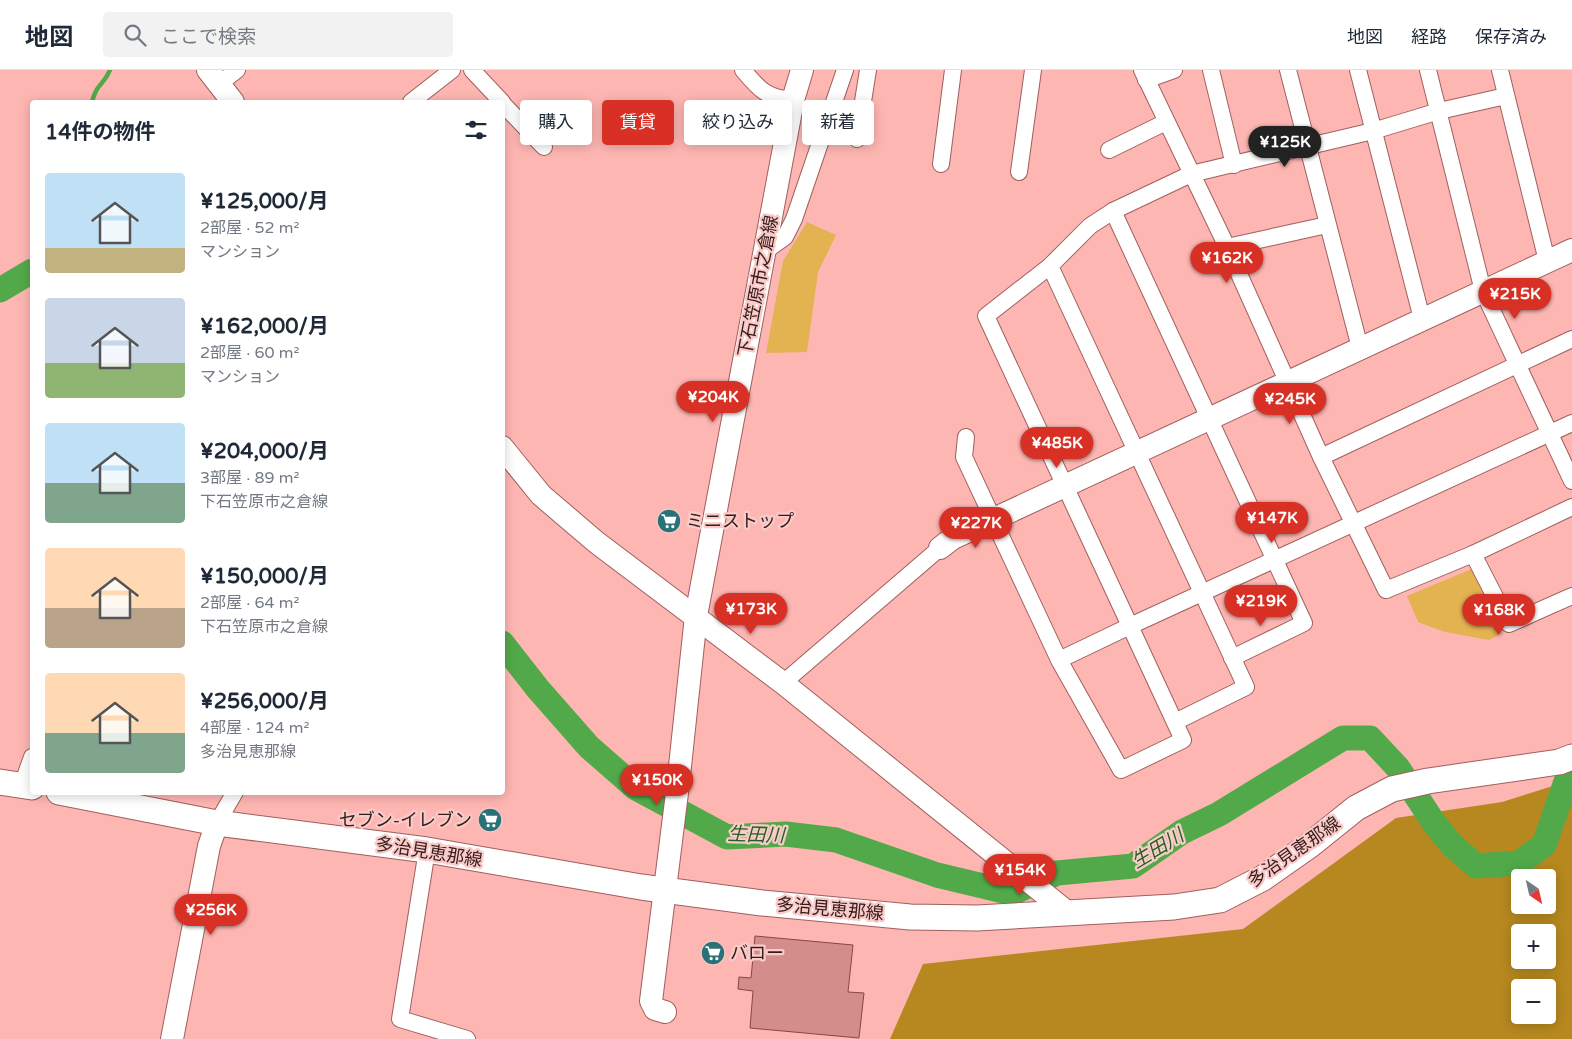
<!DOCTYPE html>
<html lang="ja">
<meta charset="utf-8">
<style>
body{margin:0;font-family:"Varela Round","Noto Sans JP",sans-serif;background:#f2f2f3;color:#1f2937;height:100vh;display:flex;flex-direction:column;font-size:19px;white-space:nowrap}
*{box-sizing:border-box;margin:0}
p{font-size:16px;color:#747a83}
.icon{flex:none;width:28px;height:28px;fill:none;stroke:currentColor;stroke-width:2;stroke-linecap:round;stroke-linejoin:round}
.map{position:relative;flex:1;overflow:hidden}
.panel{position:absolute;left:30px;top:30px;width:475px;height:695px;display:flex;flex-direction:column;background:#fff;border-radius:5px;box-shadow:0 2px 12px #0003}
.panel>*{flex:none}
.top-card{position:absolute;left:520px;top:30px;width:475px;height:45px;display:flex;gap:10px}
.needle{width:32px;rotate:146deg}
.tools{position:absolute;left:1511px;top:799px;display:grid;gap:10px}
.tools a{display:grid;place-items:center;width:45px;height:45px;border-radius:5px;background:#fff;box-shadow:0 2px 12px #0003;font-size:25px}
.price{position:absolute;translate:-50% -42px;padding:0 11px;border-radius:18px;background:#d93025;color:#fff;font-size:16px;line-height:32px;filter:drop-shadow(0 1px 2px #0008)}
.price::after{content:'';position:absolute;left:50%;top:30px;width:15px;height:11px;margin-left:-8px;background:inherit;clip-path:polygon(0 0,100% 0,50% 100%)}
.price.selected{background:#222;color:#fff}
ul{padding:0;list-style:none}
li{display:flex;align-items:center;gap:15px;height:125px;padding:0 15px}
li span{display:grid;place-items:center;flex:none;width:140px;height:100px;border-radius:5px;color:#555}
li>.icon{margin-inline-start:auto}
span .icon{width:60px;height:60px;fill:#fffc;stroke-width:1}
li b{font-size:21px}
h2{display:flex;justify-content:space-between;align-items:center;height:60px;padding:0 15px;font-size:21px}
.tag{padding:0 18px;border-radius:5px;background:#fff;box-shadow:0 2px 12px #0003;font-size:18px;line-height:45px}
.tag.selected{background:#d93025;color:#fff}
header{display:flex;align-items:center;gap:30px;box-sizing:border-box;height:70px;padding:0 25px;background:#fff;border-bottom:1px solid #e0e1e3}
header strong{font-size:24px}
nav{display:flex;gap:28px;margin-inline-start:auto;font-size:18px}
.search{width:350px;height:45px;background:#f2f2f3;display:flex;align-items:center;gap:12px;box-sizing:border-box;padding:0 18px;border-radius:5px;color:#747a83;font-size:19px}
.map>svg:first-child{display:block}
</style>
<header>
<strong>地図</strong>
<div class="search"><svg class="icon" aria-label="search" viewBox="0 0 24 24"><circle cx="10" cy="10" r="6"/><path d="M15 15l6 6"/></svg>ここで検索</div>
<nav><a>地図</a><a>経路</a><a>保存済み</a></nav>
</header>
<div class="map">
<svg width="1572" height="969" viewBox="0 0 1572 969">
<rect width="100%" height="100%" fill="#feb6b2"/>
<g fill="#e3b251">
<path d="M807,152L836,165L818,202L807,282L766,283L783,191Z"/>
<path d="M1474,498L1502,563L1489,570L1445,562L1418,552L1407,526Z"/>
</g>
<path fill="#b7881f" fill-rule="evenodd" d="M1572,710V969H890L923,894L1243,859L1396,748L1502,732ZM1520,808H1548V835H1520ZM1520,862H1548V890H1520ZM1520,918H1548V945H1520Z"/>
<g fill="none" stroke-linecap="round" stroke-linejoin="round">
<path stroke="#52a949" stroke-width="4.5" d="M92,32C96,14 104,15 110,0"/>
<g stroke="#52a949" stroke-width="25">
<path d="M0,220L32,201"/>
<path d="M502,573L538,619L589,677L636,718L727,767L786,764L836,770L937,805L1012,823L1057,803L1133,796L1182,762L1219,744L1343,668H1370L1398,698L1434,753L1452,775L1476,796L1519,793L1544,775L1572,694"/>
</g>
</g>
<path fill="#d38e8b" stroke="#854746" d="M755,866L853,875L848,922L864,923L859,968L750,958L753,921L738,919L739,907L751,908Z"/>
<g fill="none" stroke-linecap="round" stroke-linejoin="round">
<g stroke="#a05f5d" stroke-width="18">
<g id="street">
<path d="M472,0L502,32"/>
<path d="M743,0C759,19 766,28 793,30"/>
<path d="M1142,0L1227,177L1321,387L1386,520L1473,484L1572,437"/>
<path d="M1211,0L1234,95"/>
<path d="M1288,0L1360,278"/>
<path d="M1358,0L1422,249"/>
<path d="M1428,0L1483,221L1572,411"/>
<path d="M1500,0L1547,191"/>
<path d="M1146,10L1174,0"/>
<path d="M219,14L237,0"/>
<path d="M411,32L452,0"/>
<path d="M502,33L544,77"/>
<path d="M857,69L868,0"/>
<path d="M1109,80L1166,52"/>
<path d="M941,94L953,0"/>
<path d="M1019,102L1033,0"/>
<path d="M1113,141L1304,553L1232,588"/>
<path d="M1227,177L1327,155"/>
<path d="M764,182L785,167L794,149L845,0"/>
<path d="M1050,196L986,246L1130,556L1572,353"/>
<path d="M966,367L964,387L1059,590L1130,556L1183,670L1121,700L1059,590"/>
<path d="M1321,387L1572,269"/>
<path d="M1473,484L1509,554L1572,526"/>
<path d="M783,613L940,478"/>
<path d="M1175,652L1246,617L1050,196L1090,156L1113,141L1191,104L1373,61L1439,41L1506,26"/>
<path d="M22,715L32,687"/>
<path d="M217,753L235,722"/>
<path d="M427,780L400,949L467,969"/>
</g>
</g>
<g stroke="#a05f5d" stroke-width="24">
<g id="secondary">
<path d="M208,0L233,32"/>
<path d="M502,377L541,425L596,472L783,613L1067,842"/>
<path d="M940,478L953,468L1572,180"/>
<path d="M665,942L655,939L651,931L678,715L696,546L793,30L802,0"/>
<path d="M172,969L209,776L217,753"/>
</g>
</g>
<g stroke="#a05f5d" stroke-width="27">
<g id="primary">
<path d="M0,712L32,717"/>
<path d="M59,722L217,753L427,780L641,817L762,833L910,847L977,848L1174,837L1220,830L1263,808L1310,775L1356,738L1392,719L1428,711L1559,692L1572,687"/>
</g>
</g>
<use href="#street" stroke="#fff" stroke-width="16"/>
<use href="#secondary" stroke="#fff" stroke-width="22"/>
<use href="#primary" stroke="#fff" stroke-width="25"/>
</g>
<defs>
<g id="supermarket-disc" transform="scale(1.25)"><circle r="9.5" fill="#287278" stroke="#f8cbc9"/><path d="M-6-5.5h2.5l.6 2H6L4.5 2H-2.5L-4.4-4H-6ZM-1.5 3.2a1.3 1.3 0 1 0 .1 0ZM3 3.2a1.3 1.3 0 1 0 .1 0Z" fill="#fff"/></g>
</defs>
<g fill-rule="evenodd">
<use href="#supermarket-disc" x="669" y="451"/>
<use href="#supermarket-disc" x="490" y="750"/>
<use href="#supermarket-disc" x="713" y="883"/>
</g>
<g text-anchor="middle" stroke-width="4.5" stroke-linejoin="round" paint-order="stroke">
<g font-size="18" fill="#361b1a" stroke="#f8cbc9">
<text transform="translate(758 216) rotate(-79)" y="6">下石笠原市之倉線</text>
<text transform="translate(429 782) rotate(9)" y="6">多治見恵那線</text>
<text transform="translate(1294 782) rotate(-35)" y="6">多治見恵那線</text>
<text transform="translate(830 839) rotate(5)" y="6">多治見恵那線</text>
</g>
<g font-size="18" fill="#361b1a" stroke="#f8cbc9" text-anchor="start">
<text x="686" y="457">ミニストップ</text>
<text x="472" y="756" text-anchor="end">セブン-イレブン</text>
<text x="730" y="889">バロー</text>
</g>
<g font-size="19" font-style="italic" fill="#255e1f" stroke="#f8cbc9">
<text transform="translate(756 764) rotate(2)" y="7">生田川</text>
<text transform="translate(1157 778) rotate(-31)" y="7">生田川</text>
</g>
</g>
</svg>
<div class="tools">
<a><svg class="needle" viewBox="-14 -14 28 28"><path d="M0-13l5 13h-10z" fill="#e53935"/><path d="M0 13l5-13h-10z" fill="#747a83"/></svg></a>
<a>+</a>
<a>−</a>
</div>
<b class="price selected" style="left:1285px;top:98px">¥125K</b>
<b class="price" style="left:1227px;top:214px">¥162K</b>
<b class="price" style="left:1515px;top:250px">¥215K</b>
<b class="price" style="left:713px;top:353px">¥204K</b>
<b class="price" style="left:1290px;top:355px">¥245K</b>
<b class="price" style="left:1057px;top:399px">¥485K</b>
<b class="price" style="left:1272px;top:474px">¥147K</b>
<b class="price" style="left:976px;top:479px">¥227K</b>
<b class="price" style="left:1261px;top:557px">¥219K</b>
<b class="price" style="left:751px;top:565px">¥173K</b>
<b class="price" style="left:1499px;top:566px">¥168K</b>
<b class="price" style="left:657px;top:736px">¥150K</b>
<b class="price" style="left:1020px;top:826px">¥154K</b>
<b class="price" style="left:211px;top:866px">¥256K</b>
<div class="top-card">
<a class="tag">購入</a>
<a class="tag selected">賃貸</a>
<a class="tag">絞り込み</a>
<a class="tag">新着</a>
</div>
<section class="panel">
<h2>14件の物件<svg class="icon" aria-label="filters" viewBox="0 0 24 24"><path d="M4 7h16M4 17h16"/><circle cx="9" cy="7" r="2"/><circle cx="15" cy="17" r="2"/></svg></h2>
<ul>
<li><span style="background:linear-gradient(#bfe0f5 75%,#c2b280 0)"><svg class="icon" aria-label="home" viewBox="0 0 24 24"><path d="M3 11l9-7 9 7M6 9v11h12V9"/></svg></span><div><b>¥125,000/月</b><p>2部屋 · 52 m²</p><p>マンション</p></div></li>
<li><span style="background:linear-gradient(#c9d6e8 65%,#8fb573 0)"><svg class="icon" aria-label="home" viewBox="0 0 24 24"><path d="M3 11l9-7 9 7M6 9v11h12V9"/></svg></span><div><b>¥162,000/月</b><p>2部屋 · 60 m²</p><p>マンション</p></div></li>
<li><span style="background:linear-gradient(#bfe0f5 60%,#7fa58c 0)"><svg class="icon" aria-label="home" viewBox="0 0 24 24"><path d="M3 11l9-7 9 7M6 9v11h12V9"/></svg></span><div><b>¥204,000/月</b><p>3部屋 · 89 m²</p><p>下石笠原市之倉線</p></div></li>
<li><span style="background:linear-gradient(#ffd9b3 60%,#b9a48a 0)"><svg class="icon" aria-label="home" viewBox="0 0 24 24"><path d="M3 11l9-7 9 7M6 9v11h12V9"/></svg></span><div><b>¥150,000/月</b><p>2部屋 · 64 m²</p><p>下石笠原市之倉線</p></div></li>
<li><span style="background:linear-gradient(#ffd9b3 60%,#7fa58c 0)"><svg class="icon" aria-label="home" viewBox="0 0 24 24"><path d="M3 11l9-7 9 7M6 9v11h12V9"/></svg></span><div><b>¥256,000/月</b><p>4部屋 · 124 m²</p><p>多治見恵那線</p></div></li>
</ul>
</section>
</div>
